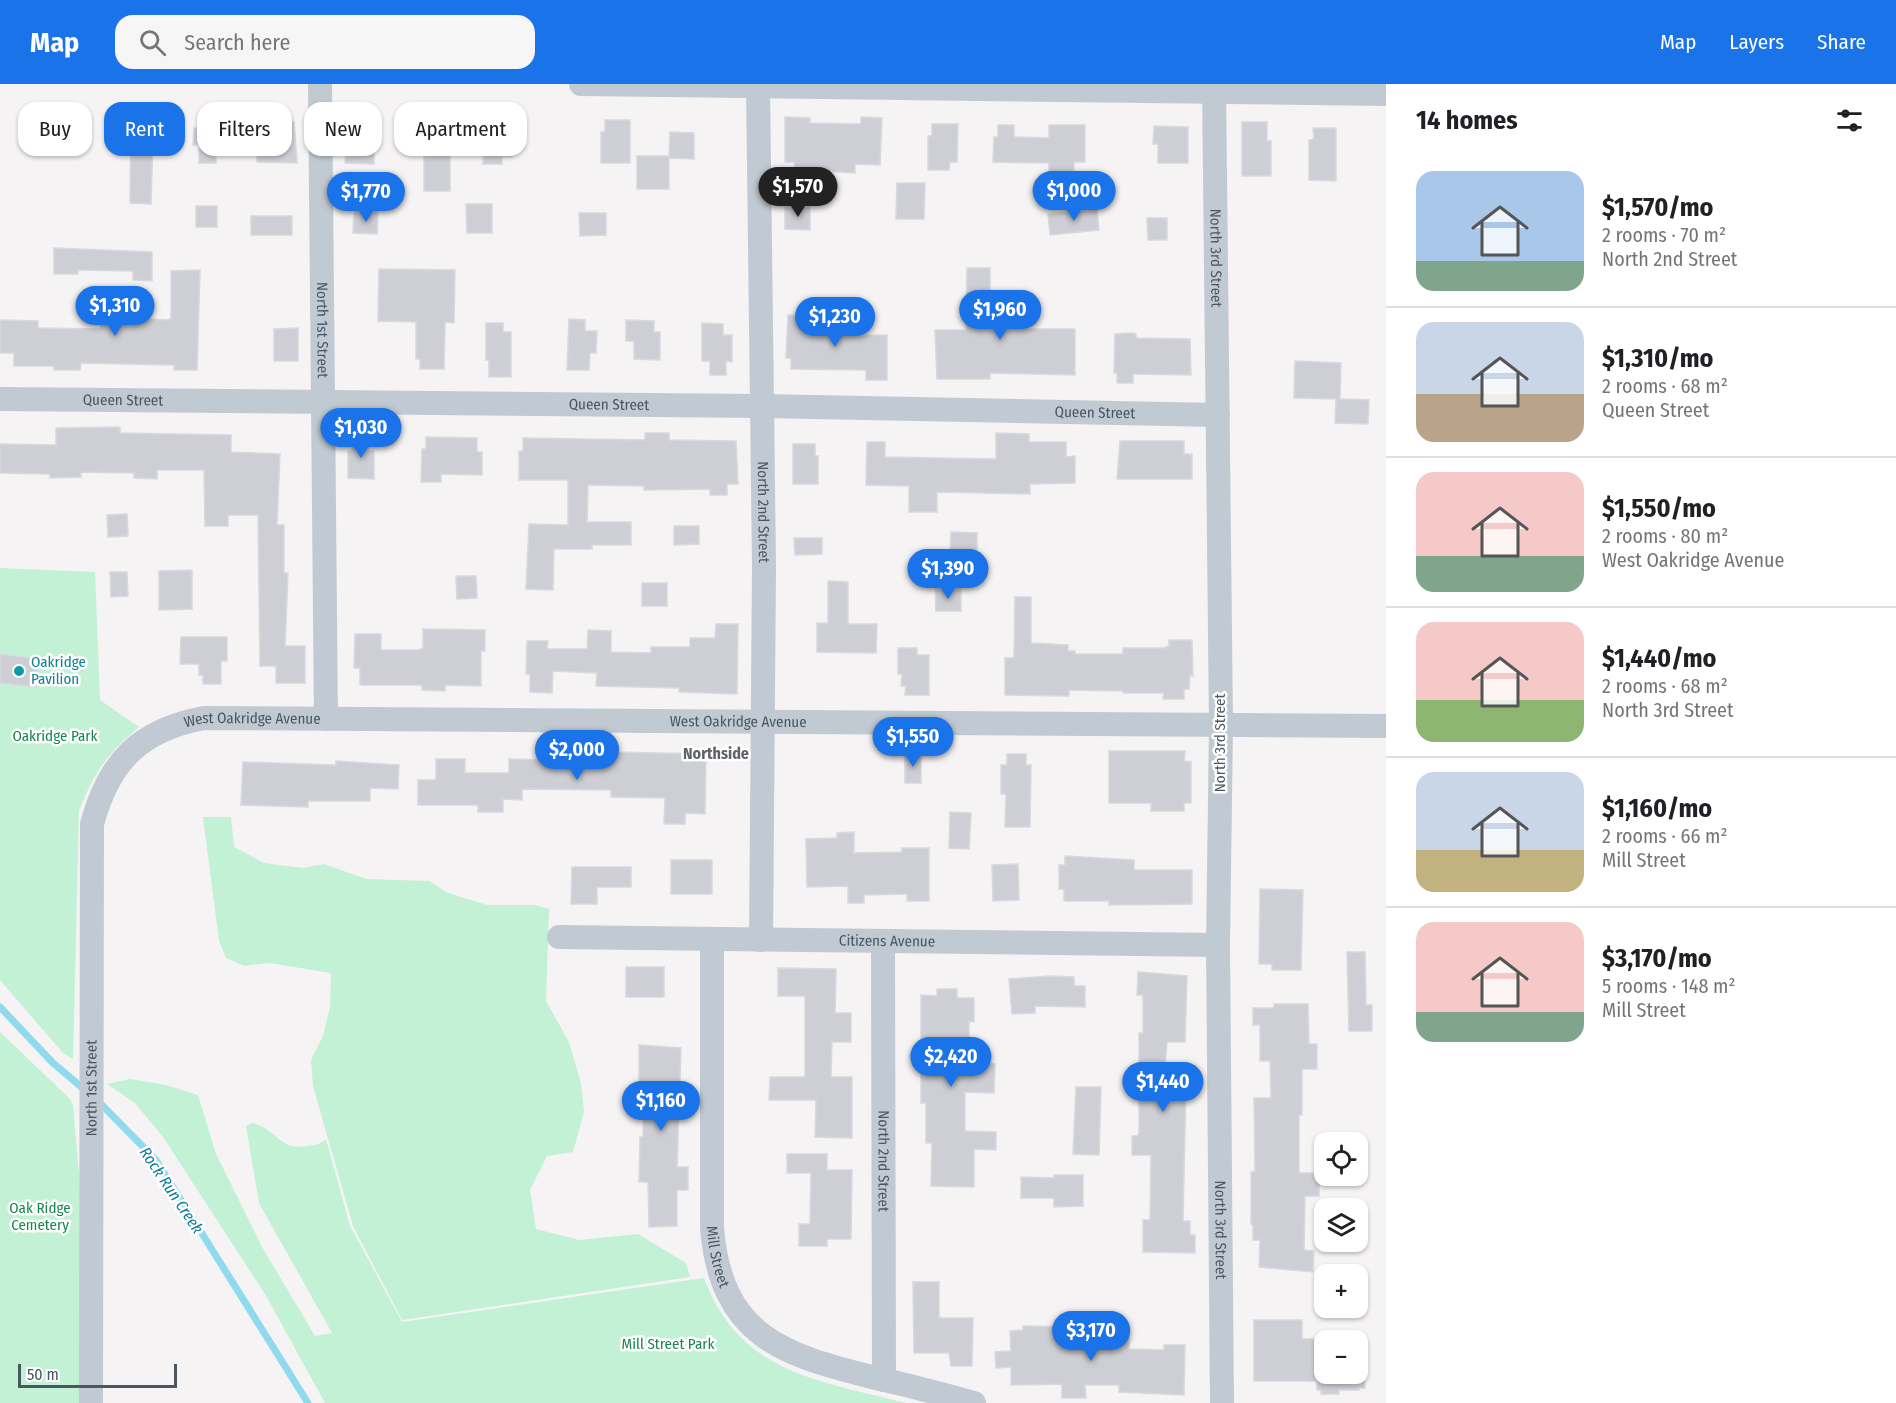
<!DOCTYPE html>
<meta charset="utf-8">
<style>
body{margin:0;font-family:"Fira Sans Condensed",sans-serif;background:#f6f6f6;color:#202124;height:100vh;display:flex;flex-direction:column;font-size:22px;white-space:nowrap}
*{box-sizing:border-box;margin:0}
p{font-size:20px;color:#757577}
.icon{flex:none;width:33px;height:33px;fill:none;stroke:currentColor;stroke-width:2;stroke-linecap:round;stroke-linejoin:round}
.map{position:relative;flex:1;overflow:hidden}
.drawer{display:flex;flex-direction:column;background:#fff;width:510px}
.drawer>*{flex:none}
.top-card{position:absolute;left:18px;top:18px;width:570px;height:54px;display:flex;gap:12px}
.tools{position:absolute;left:1314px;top:1048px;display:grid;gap:12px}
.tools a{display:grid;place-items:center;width:54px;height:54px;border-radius:12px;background:#fff;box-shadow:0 2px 4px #0004;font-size:30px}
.scale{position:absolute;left:18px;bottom:15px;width:159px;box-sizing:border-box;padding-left:6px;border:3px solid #4a5661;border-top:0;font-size:16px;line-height:21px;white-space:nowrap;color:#4a5661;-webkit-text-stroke:4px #fff;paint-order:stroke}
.price{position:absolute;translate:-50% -51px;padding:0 14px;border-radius:21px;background:#1a73e8;color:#fff;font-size:20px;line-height:39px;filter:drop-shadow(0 2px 3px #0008)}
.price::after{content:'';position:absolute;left:50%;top:36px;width:18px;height:14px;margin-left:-9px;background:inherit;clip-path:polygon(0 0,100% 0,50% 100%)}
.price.current{background:#222;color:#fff}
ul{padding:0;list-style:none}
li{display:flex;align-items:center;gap:18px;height:150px;padding:0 30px}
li+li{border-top:2px solid #e0e0e0}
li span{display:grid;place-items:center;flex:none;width:168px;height:120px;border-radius:18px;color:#555}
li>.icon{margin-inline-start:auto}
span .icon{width:72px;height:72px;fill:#fffc;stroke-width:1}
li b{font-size:26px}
h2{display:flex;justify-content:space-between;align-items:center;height:72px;padding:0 30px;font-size:26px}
.tag{padding:0 21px;border-radius:18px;background:#fff;box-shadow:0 2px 4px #0004;font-size:21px;line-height:54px}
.tag.current{background:#1a73e8;color:#fff}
header{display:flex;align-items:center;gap:36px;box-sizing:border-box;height:84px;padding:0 30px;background:#1a73e8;color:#fff}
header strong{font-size:28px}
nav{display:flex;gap:33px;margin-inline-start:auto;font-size:21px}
.search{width:420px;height:54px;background:#f6f6f6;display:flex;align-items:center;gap:15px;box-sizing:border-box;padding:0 21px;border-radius:18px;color:#757577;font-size:22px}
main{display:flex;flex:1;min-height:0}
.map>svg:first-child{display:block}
</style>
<header>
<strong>Map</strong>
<div class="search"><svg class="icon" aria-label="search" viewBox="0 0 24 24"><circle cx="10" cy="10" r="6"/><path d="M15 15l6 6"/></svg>Search here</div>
<nav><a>Map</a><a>Layers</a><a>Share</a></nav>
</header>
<main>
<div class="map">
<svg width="1386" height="1319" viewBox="0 0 1386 1319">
<rect width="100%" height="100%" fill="#f5f3f3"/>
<g fill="#c3f1d5">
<path d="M0,484L95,488L100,616L139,643C107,670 94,688 79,727L73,975L63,969L0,896Z"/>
<path d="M203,733H231L234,763L264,779L303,784L324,780L366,795L429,797L448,809L487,821H535L549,825L546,917L569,958L581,999L584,1028L573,1068L547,1072L530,1106L536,1145L579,1156L638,1150L686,1179L690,1193L402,1236L353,1142L313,1002L311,976L323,952L330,923L331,889L270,879L244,882L226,874L219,857Z"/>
<path d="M0,948L70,1015L73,1021L80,1102V1319H0Z"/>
<path d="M130,995L166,1001L198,1011L216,1070L262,1163L315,1252L332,1249L259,1119L246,1042L252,1039C278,1045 278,1067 308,1062C316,1061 320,1060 326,1055L350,1142L402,1238L704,1194C740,1290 818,1296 906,1319H325L265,1210L163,1053L135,1019L107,1000Z"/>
</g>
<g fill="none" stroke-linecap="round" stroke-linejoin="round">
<g stroke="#90daee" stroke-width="7">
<path d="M0,923L53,979L85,1006"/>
<path d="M98,1017L156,1076L308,1319"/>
</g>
</g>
<g fill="#cdcfd5" stroke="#d7d9de" stroke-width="1.5">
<path d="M52,32H74V70H44V53H48V42H52Z"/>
<path d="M131,32H150V55H153L151,120L130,119Z"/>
<path d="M204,32H229V69H216V79H199V61H193L194,44H203Z"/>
<path d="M785,33L810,34V39L861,40V33L882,34L880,81L855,80V89L794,85L795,78H785Z"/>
<path d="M348,35H365V46H370V59L374,60V80L345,79Z"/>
<path d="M486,35H515L512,73H502V80H483Z"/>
<path d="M605,36H630V79H601V48H605Z"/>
<path d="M272,38H294L297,79L257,78V61H268V49H272Z"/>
<path d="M1242,38H1267V57H1271V92H1242Z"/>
<path d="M932,40H958L957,78H950L949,86H928V52H932Z"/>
<path d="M998,41H1014V53L1049,54V41H1085V78H1074V88L1049,89V79L993,78L994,53H998Z"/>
<path d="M1154,42L1188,43V79H1158V60H1153Z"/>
<path d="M1313,44H1336V97L1309,96V56L1314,55Z"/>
<path d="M670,48L694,49V75L669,74V105H637V72H669Z"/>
<path d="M424,63H443V69H450V107H424Z"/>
<path d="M897,99H925L924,135H896Z"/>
<path d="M466,120H492V149H467Z"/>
<rect x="196" y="122" width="21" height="21"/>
<path d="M785,123H810V146L785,145Z"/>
<path d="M1097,125L1099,146L1050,151L1048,130Z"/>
<path d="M354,128H378L377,150L353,149Z"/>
<path d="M579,129H606V151L580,152Z"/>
<rect x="251" y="132" width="41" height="19"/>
<path d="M1147,134H1167V156H1148Z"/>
<path d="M54,164L152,168V197L133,196V187L78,186V190H54Z"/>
<path d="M967,184H990V230H1027V245H1075V291L990,289V295H937L935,246H966Z"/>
<path d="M379,185L455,186L454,239L445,238L444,285H420V275H416V238L378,237Z"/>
<path d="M200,186L197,286H174V281L81,279L80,286H54V282H14V269H0V236L38,237V244L100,245L101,233L168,236L171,234V187Z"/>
<path d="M788,231L814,233V236L847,237L846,248H853V251H887V296H866V286L791,285V274H786Z"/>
<path d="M569,235L585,236V247H597L596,269H590L589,286H567Z"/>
<path d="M626,236L654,237V248H660V276L634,275V257H626Z"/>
<path d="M486,239H503V248H511V293H489V276H486Z"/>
<path d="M702,239L723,240V251H732V278L726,277V291H710V277H702Z"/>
<path d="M298,244V277H274V245Z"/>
<path d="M1133,249L1136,250V254L1190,255L1191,291L1133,290V299H1117V289H1114L1115,250Z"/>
<path d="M1295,277L1341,279L1340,315L1369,316L1368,340L1335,339L1336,315L1294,314Z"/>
<path d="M120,343V349L231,351V368L280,370L277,441H284V489H288L285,562H305V599H276V582H260L258,431H228V442H205L204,386H157V395L134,394V389L81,388V393L50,394V390L0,389V360L56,361V344Z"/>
<path d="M645,349H669V356L736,357L738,400H727V411H710V405L644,406V402L588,401L587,438H631V461H592V465H554L553,506L526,505L529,440L568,441V396H519V367H523V354L645,356Z"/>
<path d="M996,349L1029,350V358H1066V373L1075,372V399L1030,400V410L937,408V428H909V402L866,401L867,358H885V373L996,375Z"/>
<path d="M352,352H368V367H374V395L348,394V367H352Z"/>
<path d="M426,353L477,354V368H482V391L441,390V398H421L422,365H426Z"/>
<path d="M1120,357H1184V370H1192V395H1117Z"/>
<path d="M793,360H815V372H818V400H793Z"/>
<path d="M127,430L128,452L108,453L107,431Z"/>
<path d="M674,442H699V460L674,461Z"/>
<path d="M951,448L977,449V471L950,470Z"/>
<path d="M794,454H822V470L795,471Z"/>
<path d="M192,486V525L159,526V487Z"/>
<path d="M110,488H127L128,512L111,513Z"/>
<path d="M456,492H476L477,514L457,515Z"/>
<path d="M828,497L848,498V540H877L876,569L817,568V539H828Z"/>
<rect x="642" y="499" width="25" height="23"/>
<path d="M935,505H961V527H936Z"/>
<path d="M1015,513H1031V559L1068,561V567H1075V570H1123V564H1164L1169,562V556H1192L1193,592L1190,591L1189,605H1184V615H1163L1164,609H1123V607L1069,606V612L1005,611V574H1014Z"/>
<path d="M716,540H738L737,610L679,608V604L596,602L597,589L553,587L552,609L530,608V590H526L527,557H548L547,565H587L588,546L611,547V568L651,569V563H690V554H715Z"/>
<path d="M423,545L485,546V567H481V602L445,601V607L422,606V601H360V584H354L355,550H381V566H419L423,564Z"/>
<path d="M181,553H227V577H221V600H203V591H199V580H180Z"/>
<path d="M898,564H917V571H929V611H905L906,602H901L902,590H898Z"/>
<path d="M0,570L39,575L36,603L0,599Z"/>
<path d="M1109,667H1185L1184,677L1191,678V719H1184V727H1151V719H1109Z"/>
<path d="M611,668L706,670L705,730L685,729V740H664L665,714L611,713V706L522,705V716L503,715V728H478V721H418V696H436V675H465V689H509V675L544,676L546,669L611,671Z"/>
<rect x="905" y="669" width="16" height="30"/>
<path d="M1007,670H1026V681H1031L1030,743H1005L1006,710H1001V681H1007Z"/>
<path d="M336,677L399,681L398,705L370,704V717H308V723L241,721L243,678L336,681Z"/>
<path d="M950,728L971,729L969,765L949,764Z"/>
<path d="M854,748V769L902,768V764H929V817H907V810L864,811V819H848V802L807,803L806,755L837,754V749Z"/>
<path d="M1065,772L1134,776V786H1192V820L1109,821V817H1064V805H1059V781H1065Z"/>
<rect x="671" y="776" width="41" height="34"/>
<path d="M1018,780L1019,816L993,817L992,781Z"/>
<path d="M572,783H631V803H597V820H571Z"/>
<path d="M1260,805L1303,806L1301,886H1272V880H1259Z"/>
<path d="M1347,868H1365L1366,921H1372V947H1349Z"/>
<rect x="626" y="883" width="38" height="30"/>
<path d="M778,884L836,885L835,929H851V958H832L831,993H852V1054L815,1053L816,1016H769L770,993H805V912H778Z"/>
<path d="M1138,888L1187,892L1185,958H1167L1164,997H1186L1183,1137H1190V1151H1195V1169L1143,1168V1136H1150L1151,1071H1132V1052H1138L1139,1048V949H1143V911H1137Z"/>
<path d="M1050,892L1074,893V902H1085V923L1035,922V929L1012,930L1009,895Z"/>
<path d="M937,905H957V914H974V938L969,937V980H995L994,1009L965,1008V1047L996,1048V1066L974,1065V1103L931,1102L932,1059H926V1019H921V911L937,912Z"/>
<path d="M1274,920H1308L1309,960H1317V985H1302V1031H1299V1089H1319V1112H1305L1304,1166L1314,1167L1313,1188L1259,1183L1260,1156H1253V1140H1251V1088H1255L1254,1014H1271L1270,977H1260V941H1253V924H1274Z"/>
<path d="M639,961L681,964L677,1083H688V1106H677V1142L649,1143L648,1098H639L640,1053H643L644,1012H639Z"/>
<path d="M1076,1003H1101L1099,1071L1073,1070Z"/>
<path d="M787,1070H827V1086H852L851,1155H827V1162H799V1140H810L811,1089H787Z"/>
<path d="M1054,1091H1083V1122L1054,1123V1114H1021V1093L1054,1094Z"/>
<path d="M913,1198H939V1234H973L972,1282H951L949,1269H914Z"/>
<path d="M1254,1236H1302V1255H1324V1290H1364L1365,1304H1359V1306H1339V1310H1321V1306H1317V1297H1254Z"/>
<path d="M1023,1242L1090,1243V1254H1129V1265L1164,1266V1261H1185L1184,1311L1119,1308V1301H1085L1086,1314H1062V1300L1011,1301V1283L996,1284L995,1268L1011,1267L1010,1247L1023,1246Z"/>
</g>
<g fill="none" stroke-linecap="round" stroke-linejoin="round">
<g stroke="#c1cad2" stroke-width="24">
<path id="s1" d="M320,0L326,635"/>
<path d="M581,0L1386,10"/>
<path id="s2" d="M758,0L764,483L761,856"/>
<path id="s3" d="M1214,0L1221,641L1218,861L1222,1319"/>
<path id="s4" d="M0,315L762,322L1218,331"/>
<path id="s5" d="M559,853L1218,861"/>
<path id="s6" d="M712,855V1144C721,1252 782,1271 876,1294C908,1301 941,1310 974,1319"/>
<path id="s7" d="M883,859L884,1296"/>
<path id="s8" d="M91,1319L92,740C109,677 140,646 204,634L1386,642"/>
</g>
</g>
<circle fill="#0f9aa8" stroke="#fff" stroke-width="2" cx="19" cy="587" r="6"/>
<g text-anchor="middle" stroke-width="5" stroke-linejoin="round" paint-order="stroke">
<g font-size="15" fill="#4a5661" stroke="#fff">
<text dy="5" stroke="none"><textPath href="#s3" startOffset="174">North 3rd Street</textPath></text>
<text dy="5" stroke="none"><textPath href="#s1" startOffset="246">North 1st Street</textPath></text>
<text dy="5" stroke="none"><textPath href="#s4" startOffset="123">Queen Street</textPath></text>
<text dy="5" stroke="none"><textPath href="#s4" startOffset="609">Queen Street</textPath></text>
<text dy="5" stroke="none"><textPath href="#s4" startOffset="1095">Queen Street</textPath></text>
<text dy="5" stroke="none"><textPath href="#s2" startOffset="428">North 2nd Street</textPath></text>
<text dy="5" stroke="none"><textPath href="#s8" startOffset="792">West Oakridge Avenue</textPath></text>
<text dy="5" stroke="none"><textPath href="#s8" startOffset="1278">West Oakridge Avenue</textPath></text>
<text transform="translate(1220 659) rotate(-90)" y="5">North 3rd Street</text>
<text dy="5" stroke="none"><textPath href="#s5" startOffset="328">Citizens Avenue</textPath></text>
<text dy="5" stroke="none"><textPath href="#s8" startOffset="315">North 1st Street</textPath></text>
<text dy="5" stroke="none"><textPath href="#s7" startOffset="218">North 2nd Street</textPath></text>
<text dy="5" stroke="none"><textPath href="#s3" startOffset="1146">North 3rd Street</textPath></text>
<text dy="5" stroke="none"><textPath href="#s6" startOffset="318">Mill Street</textPath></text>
</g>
<g font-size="15" fill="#0d838f" stroke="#fff" text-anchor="start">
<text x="31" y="583">Oakridge<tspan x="31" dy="17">Pavilion</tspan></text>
</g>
<g font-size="15" fill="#17864f" stroke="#fff">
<text x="55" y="657">Oakridge Park</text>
<text x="40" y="1129">Oak Ridge<tspan x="40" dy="17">Cemetery</tspan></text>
<text x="668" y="1265">Mill Street Park</text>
</g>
<g font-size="16" font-weight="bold" fill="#5f6368" stroke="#fff">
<text x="716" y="675">Northside</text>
</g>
<g font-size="16" font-style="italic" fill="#0c7c9b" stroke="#fff">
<text transform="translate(172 1106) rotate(56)" y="6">Rock Run Creek</text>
</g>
</g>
</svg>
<div class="tools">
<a><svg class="icon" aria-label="locate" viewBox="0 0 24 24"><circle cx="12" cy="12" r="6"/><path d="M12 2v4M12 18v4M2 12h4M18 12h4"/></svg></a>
<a><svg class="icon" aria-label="layers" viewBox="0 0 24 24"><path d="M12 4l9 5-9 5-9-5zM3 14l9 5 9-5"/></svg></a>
<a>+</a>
<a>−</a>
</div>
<div class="scale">50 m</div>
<b class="price current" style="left:798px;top:134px">$1,570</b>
<b class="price" style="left:1074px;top:138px">$1,000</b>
<b class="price" style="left:366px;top:139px">$1,770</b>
<b class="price" style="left:115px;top:253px">$1,310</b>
<b class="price" style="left:1000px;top:257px">$1,960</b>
<b class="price" style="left:835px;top:264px">$1,230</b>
<b class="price" style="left:361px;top:375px">$1,030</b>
<b class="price" style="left:948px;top:516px">$1,390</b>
<b class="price" style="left:913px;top:684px">$1,550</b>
<b class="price" style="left:577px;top:697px">$2,000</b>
<b class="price" style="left:951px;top:1004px">$2,420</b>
<b class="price" style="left:1163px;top:1029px">$1,440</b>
<b class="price" style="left:661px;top:1048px">$1,160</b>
<b class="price" style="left:1091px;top:1278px">$3,170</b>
<div class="top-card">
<a class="tag">Buy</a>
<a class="tag current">Rent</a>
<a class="tag">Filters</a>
<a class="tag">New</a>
<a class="tag">Apartment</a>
</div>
</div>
<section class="drawer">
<h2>14 homes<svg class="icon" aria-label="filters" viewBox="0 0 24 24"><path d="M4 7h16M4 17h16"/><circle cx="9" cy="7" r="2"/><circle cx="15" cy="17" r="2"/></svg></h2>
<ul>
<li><span style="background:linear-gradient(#a9c7e8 75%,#7fa58c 0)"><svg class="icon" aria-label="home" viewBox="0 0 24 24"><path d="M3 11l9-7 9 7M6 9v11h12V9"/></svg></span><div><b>$1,570/mo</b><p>2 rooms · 70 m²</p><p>North 2nd Street</p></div></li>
<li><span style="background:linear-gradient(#c9d6e8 60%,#b9a48a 0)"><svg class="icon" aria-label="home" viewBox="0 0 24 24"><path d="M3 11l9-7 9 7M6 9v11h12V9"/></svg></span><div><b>$1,310/mo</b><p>2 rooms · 68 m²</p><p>Queen Street</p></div></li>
<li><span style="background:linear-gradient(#f6c9c9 70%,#7fa58c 0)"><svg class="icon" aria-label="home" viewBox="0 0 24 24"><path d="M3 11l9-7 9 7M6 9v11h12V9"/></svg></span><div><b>$1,550/mo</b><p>2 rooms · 80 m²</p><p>West Oakridge Avenue</p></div></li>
<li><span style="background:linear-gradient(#f6c9c9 65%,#8fb573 0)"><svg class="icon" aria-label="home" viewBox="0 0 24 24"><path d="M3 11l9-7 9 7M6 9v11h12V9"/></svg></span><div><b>$1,440/mo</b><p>2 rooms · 68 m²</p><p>North 3rd Street</p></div></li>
<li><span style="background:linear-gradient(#c9d6e8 65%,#c2b280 0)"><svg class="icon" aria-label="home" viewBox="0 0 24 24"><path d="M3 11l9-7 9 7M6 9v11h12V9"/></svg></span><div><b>$1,160/mo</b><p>2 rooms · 66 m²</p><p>Mill Street</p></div></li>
<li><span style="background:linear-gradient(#f6c9c9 75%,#7fa58c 0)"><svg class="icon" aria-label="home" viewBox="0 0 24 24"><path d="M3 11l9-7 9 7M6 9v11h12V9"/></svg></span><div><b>$3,170/mo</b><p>5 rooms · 148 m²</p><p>Mill Street</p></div></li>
</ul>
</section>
</main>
